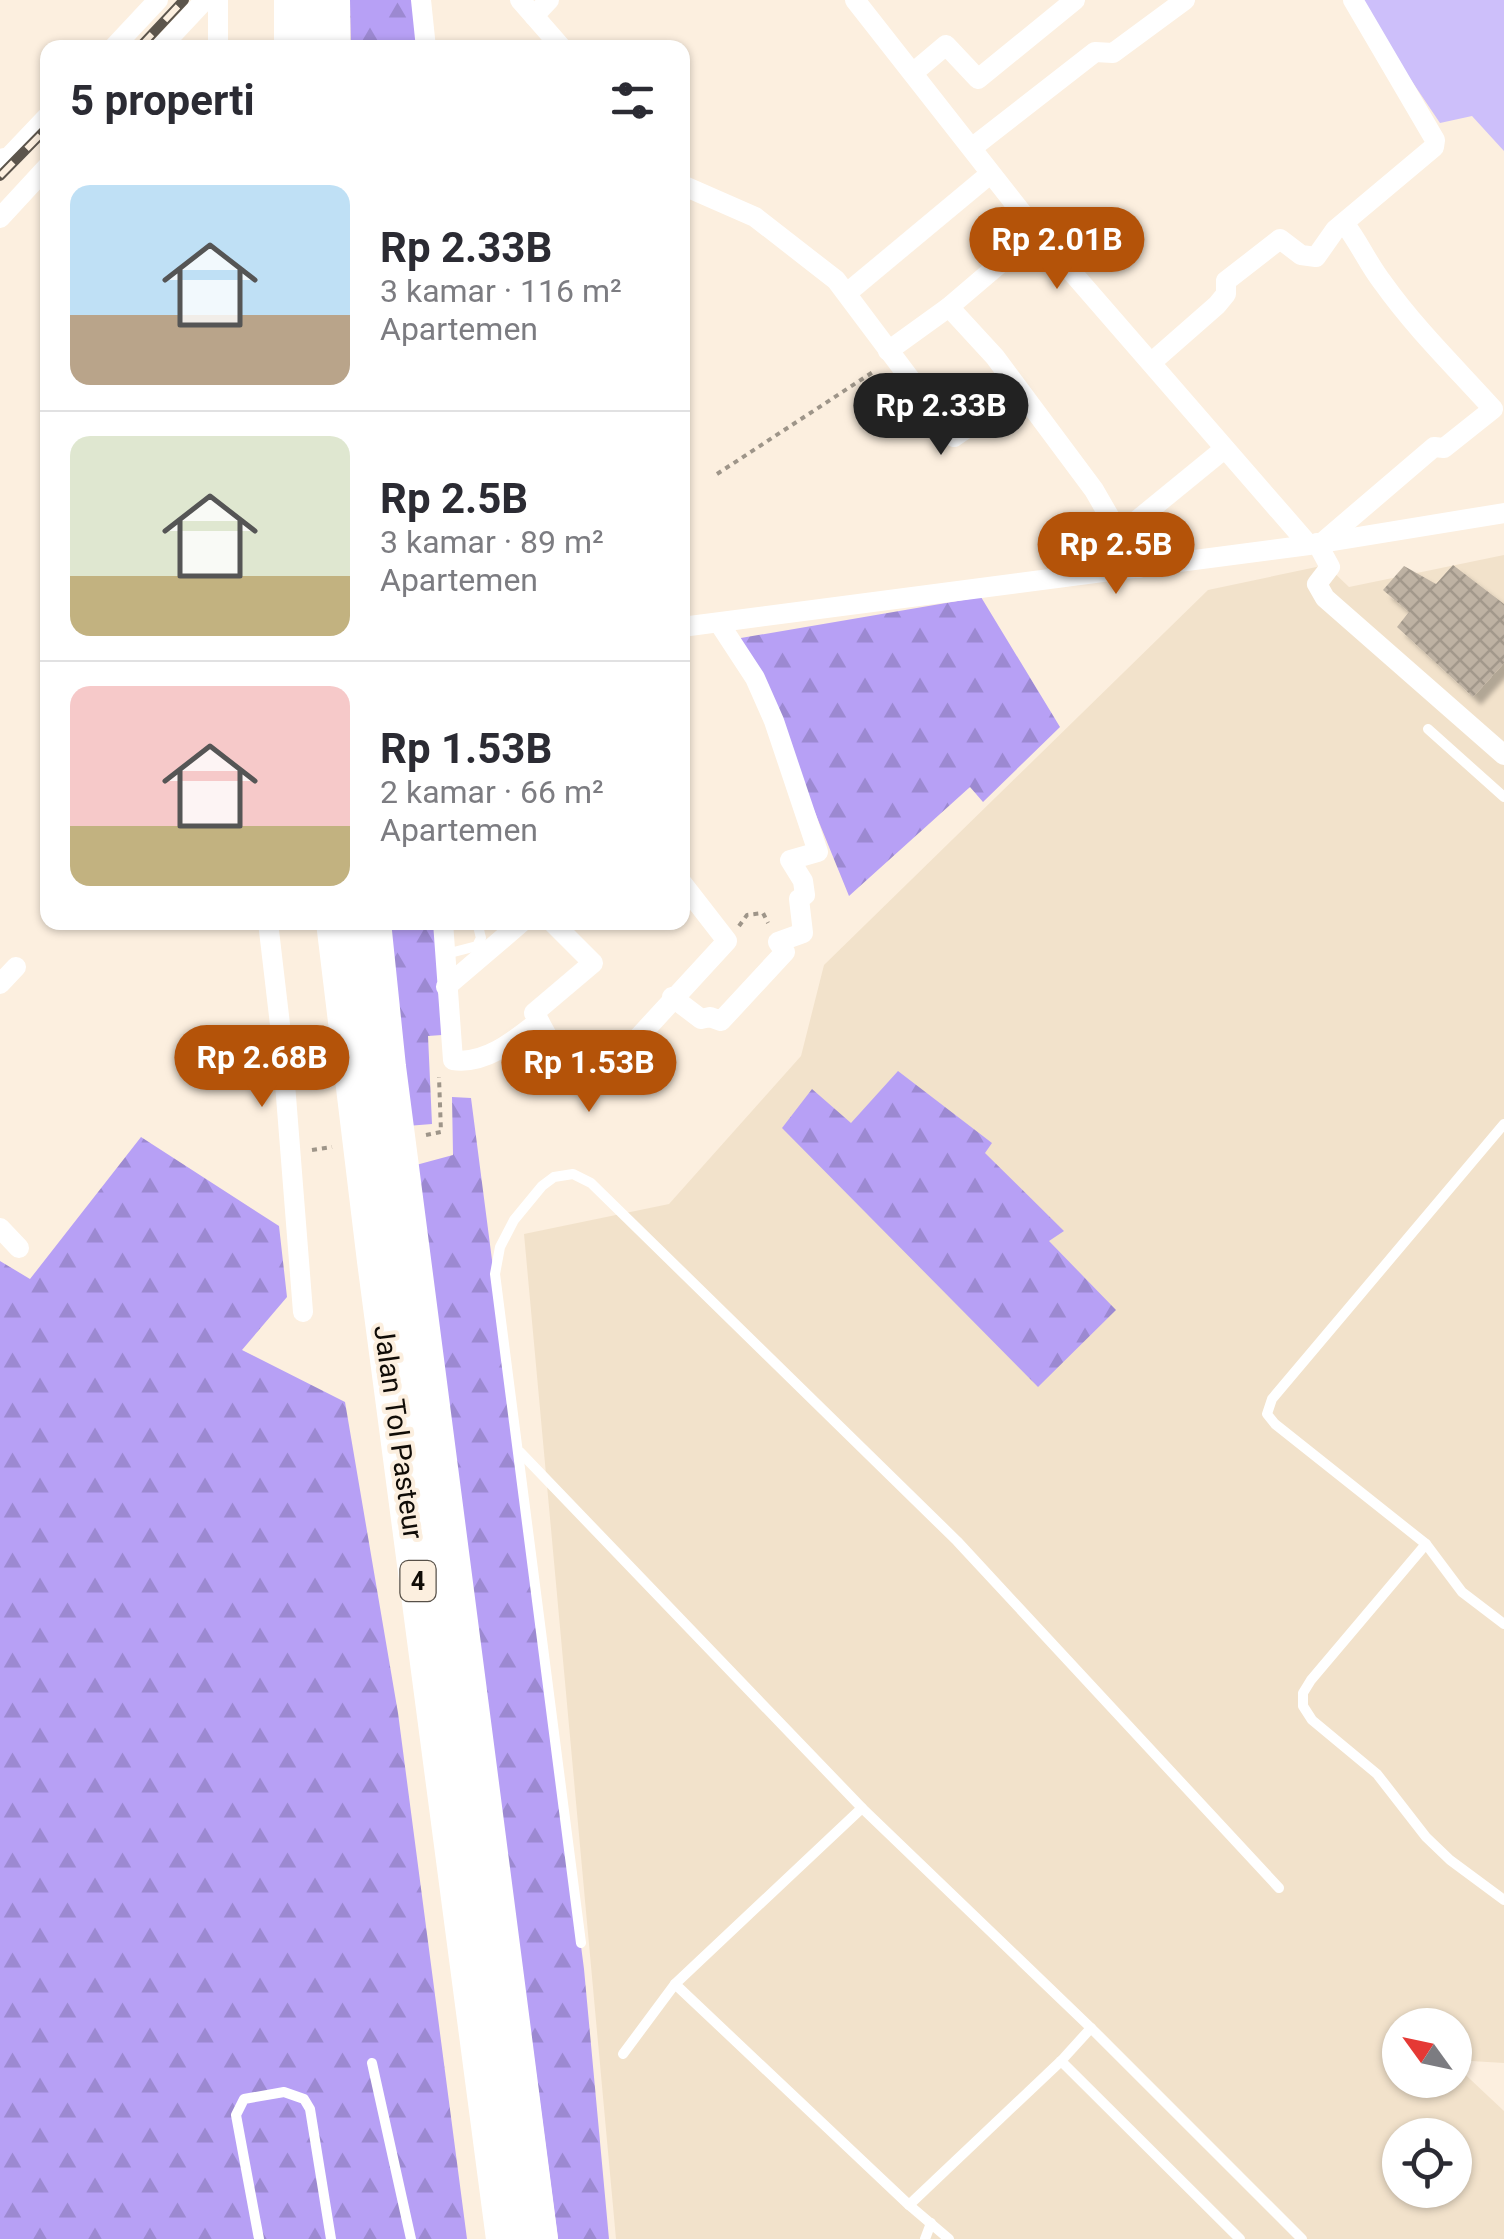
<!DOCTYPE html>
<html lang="id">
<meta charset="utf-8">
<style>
body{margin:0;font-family:Roboto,sans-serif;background:#f2f2f3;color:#2b2b33;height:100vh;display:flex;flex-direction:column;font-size:38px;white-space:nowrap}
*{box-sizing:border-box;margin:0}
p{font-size:32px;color:#7c7c81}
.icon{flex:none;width:55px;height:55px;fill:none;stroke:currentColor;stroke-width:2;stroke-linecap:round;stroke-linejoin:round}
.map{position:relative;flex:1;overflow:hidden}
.panel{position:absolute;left:40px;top:40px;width:650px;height:890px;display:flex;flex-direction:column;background:#fff;border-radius:20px;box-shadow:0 2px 8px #0004}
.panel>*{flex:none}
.needle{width:65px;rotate:303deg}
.buttons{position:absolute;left:1382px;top:2008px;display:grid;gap:20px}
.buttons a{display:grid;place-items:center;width:90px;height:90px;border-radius:50%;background:#fff;box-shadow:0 2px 8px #0004;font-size:50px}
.price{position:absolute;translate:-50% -85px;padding:0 22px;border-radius:35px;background:#b45309;color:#fff;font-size:32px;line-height:65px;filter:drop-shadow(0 2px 5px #0008)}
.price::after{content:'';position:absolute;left:50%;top:60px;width:30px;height:22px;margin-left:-15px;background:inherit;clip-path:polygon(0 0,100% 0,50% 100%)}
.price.on{background:#222;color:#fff}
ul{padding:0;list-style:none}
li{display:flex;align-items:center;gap:30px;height:250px;padding:0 30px}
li+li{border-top:2px solid #e1e1e2}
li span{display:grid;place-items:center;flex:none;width:280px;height:200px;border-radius:20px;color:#555}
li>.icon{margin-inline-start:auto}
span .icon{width:120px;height:120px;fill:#fffc;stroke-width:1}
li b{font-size:42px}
h2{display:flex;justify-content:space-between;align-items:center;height:120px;padding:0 30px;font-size:42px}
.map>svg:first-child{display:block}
</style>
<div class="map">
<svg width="1504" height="2239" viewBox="0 0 1504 2239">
<defs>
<pattern id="forest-firs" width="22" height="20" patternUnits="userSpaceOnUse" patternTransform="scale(2.5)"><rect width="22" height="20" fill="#b7a0f5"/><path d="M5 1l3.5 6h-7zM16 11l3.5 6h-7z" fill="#9c89d1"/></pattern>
<pattern id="building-cross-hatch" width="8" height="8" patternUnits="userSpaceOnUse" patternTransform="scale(2.5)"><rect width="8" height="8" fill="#beb2a3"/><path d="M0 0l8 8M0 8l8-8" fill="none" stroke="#a2988b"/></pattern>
<filter id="shadow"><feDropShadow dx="8" dy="8" stdDeviation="2.5" flood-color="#0004"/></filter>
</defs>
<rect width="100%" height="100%" fill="#fcefdf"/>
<path fill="#f2e2cb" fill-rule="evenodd" d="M1504,555V2063L1455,2060V2025H1400V2080H1455V2065L1504,2111V2239H616L524,1234L669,1204L801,1056L824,965L1208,590L1326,565L1349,587ZM1400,2135H1455V2190H1400Z"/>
<path fill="#cdbffa" d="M1357,0H1504V151L1472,116L1440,123Z"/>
<g fill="url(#forest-firs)">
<path d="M350,0H415L420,47H351Z"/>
<path d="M981,597L1060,727L983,802L970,787L849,896L759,675L735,639Z"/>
<path d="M388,923H434L442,1035L428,1036L432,1124L407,1126Z"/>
<path d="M898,1071L992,1143L985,1153L1064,1231L1049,1241L1116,1310L1038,1387L782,1128L812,1089L851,1123Z"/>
<path d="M452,1097L471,1098L584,1969L609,2239H558L416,1165L453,1155Z"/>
<path d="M141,1137L279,1226L287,1297L242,1350L345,1402L398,1713L467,2239H0V1261L30,1279Z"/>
</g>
<path fill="url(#building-cross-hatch)" filter="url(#shadow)" d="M1453,565L1504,604V663L1473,697L1397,627L1409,612L1383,590L1404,566L1436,584Z"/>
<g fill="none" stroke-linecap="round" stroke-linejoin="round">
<g stroke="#9e9589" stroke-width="4" stroke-dasharray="5 5" stroke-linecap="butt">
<path d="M717,474L876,370"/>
<path d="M739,926L747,915L763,913L768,923"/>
<path d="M426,1135L441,1132L439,1077"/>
<path d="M312,1150L332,1147"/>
</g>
<g stroke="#fff" stroke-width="10">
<path d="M1428,729L1504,797"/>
<path d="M446,954L477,946L481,938L477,922"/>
<path d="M1504,1124L1272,1399L1267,1414L1275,1424L1426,1544L1462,1592L1504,1624"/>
<path d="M520,1452L862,1808"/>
<path d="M1426,1544L1311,1680L1303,1693V1706L1312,1720L1377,1774L1426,1837L1450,1860L1504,1900"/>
<path d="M581,1943L495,1274L500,1247L514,1220L542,1186L554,1177L573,1174L591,1183L957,1541L1279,1888"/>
<path d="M675,1984L909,2205L949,2239"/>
<path d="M1091,2028L1061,2061L1240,2239"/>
<path d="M623,2054L675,1984L862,1808L1091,2028L1302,2239"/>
<path d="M372,2063L411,2239"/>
<path d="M909,2205L1061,2061"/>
<path d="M259,2239L236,2115L244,2099L284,2092L304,2099L310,2109L331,2239"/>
<path d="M925,2239L931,2223"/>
</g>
<g stroke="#fff" stroke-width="20">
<path d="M421,0L426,48"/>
<path d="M520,0L562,48"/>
<path d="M855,0L1037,232L1309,545"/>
<path d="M534,16L549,0"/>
<path d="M113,48L158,0"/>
<path d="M160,48L205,0"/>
<path d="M218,48V0"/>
<path d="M914,72L946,45L978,79L1075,0"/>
<path d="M973,147L1095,52L1113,53L1185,0"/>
<path d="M0,159L9,157L48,116"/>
<path d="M682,185L755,217L836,280L920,392L936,406L954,437L1020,392"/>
<path d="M0,218L48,166"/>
<path d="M847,293L990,174"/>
<path d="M949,307L995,357L1094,490L1139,568"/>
<path d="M888,351L949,307L1037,232"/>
<path d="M1152,362L1217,305L1226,294V281L1280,239L1301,255L1316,257L1335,230L1434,147L1435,140L1353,0"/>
<path d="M1119,535L1223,450"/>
<path d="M1324,541L1434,447L1444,448L1493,409C1456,368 1415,328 1383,283C1368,264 1359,242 1344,223"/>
<path d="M1317,543L1330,567L1317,584L1325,598L1504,755"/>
<path d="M682,627L1309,545L1504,513"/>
<path d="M268,922L281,1033L303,1312"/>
<path d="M443,922L453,1060C485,1065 515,1040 539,1021L559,1058L590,1090L727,941L682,883"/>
<path d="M0,984L16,967"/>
<path d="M446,987L522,922"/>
<path d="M672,997L701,1019L710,1017L721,1021L785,952L778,942L803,933L799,899L805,895L803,881L790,860L818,852L774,721L755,678L719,623"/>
<path d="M539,1021L534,1013L593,963L552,922"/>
<path d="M0,1228L19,1248"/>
</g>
<g stroke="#fff" stroke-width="38">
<path d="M331,0V48"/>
<path d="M293,48V0"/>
<path d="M335,922L376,1261L505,2239"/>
<path d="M372,922L387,1067L539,2239"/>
</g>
<g stroke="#5c554c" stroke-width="10">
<g id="rail">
<path d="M139,48L184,0"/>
<path d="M0,176L48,127"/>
</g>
</g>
<use href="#rail" stroke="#fcefdf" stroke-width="6" stroke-dasharray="19" stroke-linecap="butt"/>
</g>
<g text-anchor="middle" stroke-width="8" stroke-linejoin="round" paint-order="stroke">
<rect fill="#fcefdf" stroke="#575048" stroke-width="2.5" x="400.5" y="1561" width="35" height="40" rx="8"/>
<g font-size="25" font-weight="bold" fill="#100c07">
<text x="418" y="1590">4</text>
</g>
<g font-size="28" fill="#100c07" stroke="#fcefdf">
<text transform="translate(399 1432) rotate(82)" y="10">Jalan Tol Pasteur</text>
</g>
</g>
</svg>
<div class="buttons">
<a><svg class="needle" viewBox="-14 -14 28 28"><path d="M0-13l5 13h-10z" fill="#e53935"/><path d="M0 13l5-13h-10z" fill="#7c7c81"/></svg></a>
<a><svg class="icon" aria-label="locate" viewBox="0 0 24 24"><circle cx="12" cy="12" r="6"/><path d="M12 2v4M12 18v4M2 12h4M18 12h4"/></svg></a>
</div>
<b class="price" style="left:1057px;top:292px">Rp 2.01B</b>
<b class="price on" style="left:941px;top:458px">Rp 2.33B</b>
<b class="price" style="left:1116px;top:597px">Rp 2.5B</b>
<b class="price" style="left:262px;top:1110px">Rp 2.68B</b>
<b class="price" style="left:589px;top:1115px">Rp 1.53B</b>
<section class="panel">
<h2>5 properti<svg class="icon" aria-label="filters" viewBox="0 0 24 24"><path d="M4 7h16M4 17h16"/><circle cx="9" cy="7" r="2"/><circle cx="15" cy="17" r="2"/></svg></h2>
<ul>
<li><span style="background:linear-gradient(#bfe0f5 65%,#b9a48a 0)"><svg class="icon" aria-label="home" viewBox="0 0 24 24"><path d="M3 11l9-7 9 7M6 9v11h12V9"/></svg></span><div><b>Rp 2.33B</b><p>3 kamar · 116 m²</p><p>Apartemen</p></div></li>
<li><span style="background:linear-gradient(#dfe7d0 70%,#c2b280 0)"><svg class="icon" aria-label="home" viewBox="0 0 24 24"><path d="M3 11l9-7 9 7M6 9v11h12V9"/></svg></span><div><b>Rp 2.5B</b><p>3 kamar · 89 m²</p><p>Apartemen</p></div></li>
<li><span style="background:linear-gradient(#f6c9c9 70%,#c2b280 0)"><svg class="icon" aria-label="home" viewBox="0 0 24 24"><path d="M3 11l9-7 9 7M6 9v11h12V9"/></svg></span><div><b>Rp 1.53B</b><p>2 kamar · 66 m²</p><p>Apartemen</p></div></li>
</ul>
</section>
</div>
